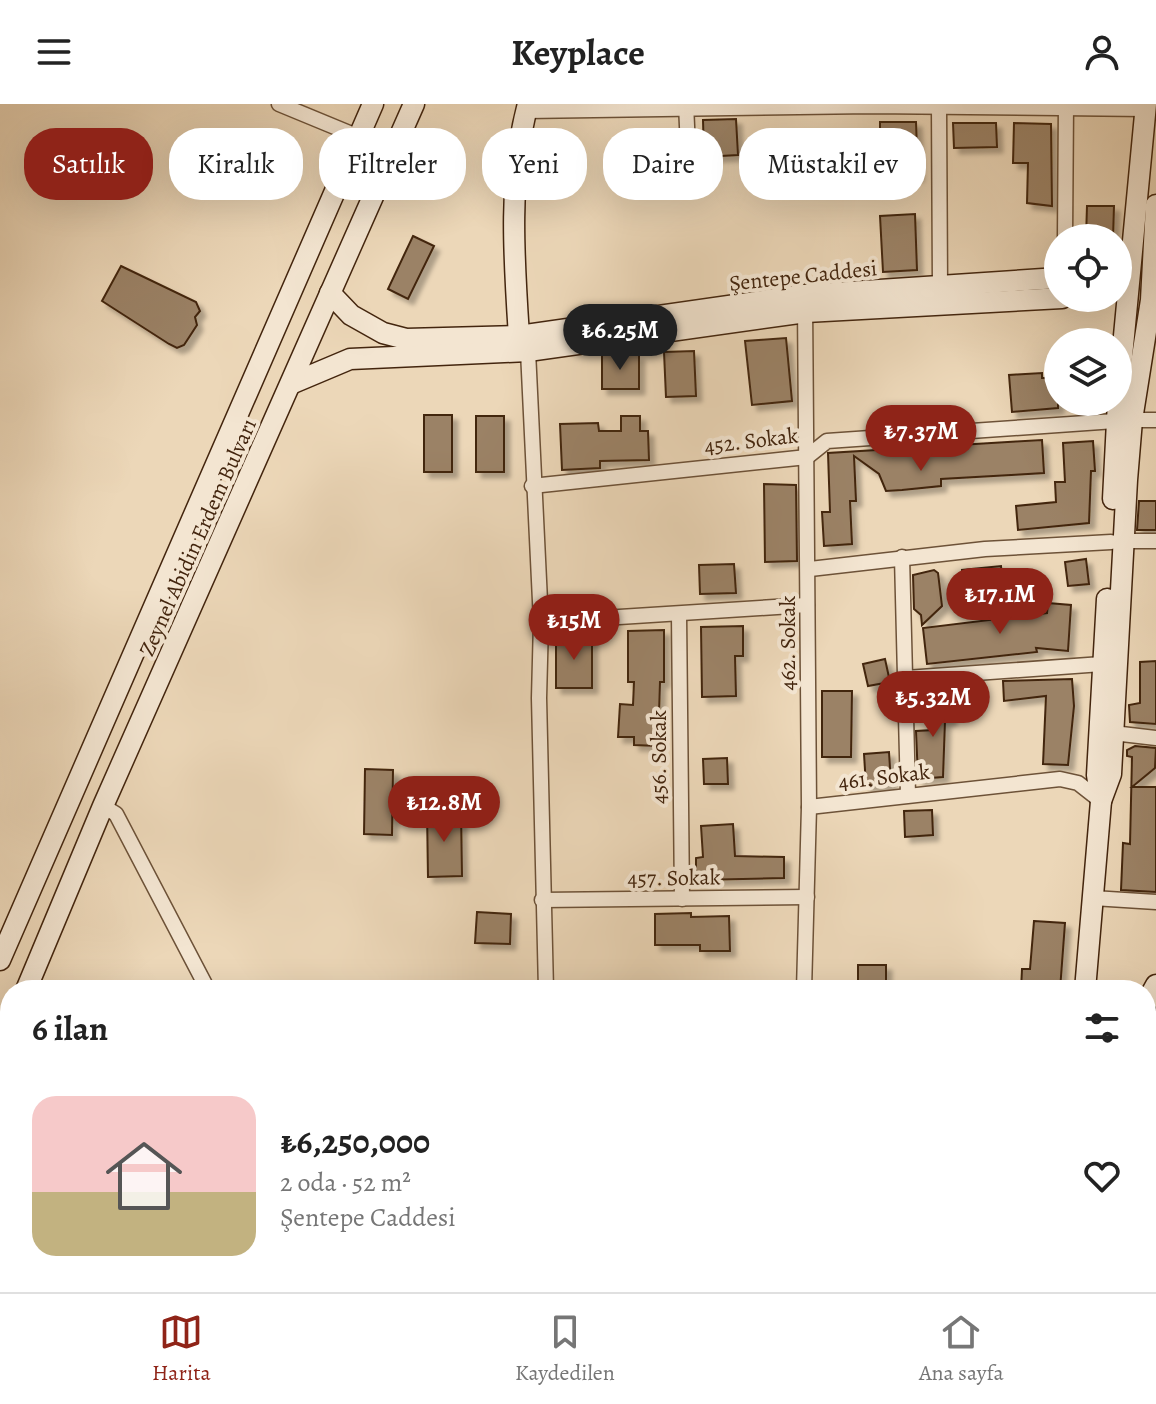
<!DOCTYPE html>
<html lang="tr">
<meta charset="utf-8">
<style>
body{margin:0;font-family:Alegreya,serif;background:#f6f6f6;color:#222;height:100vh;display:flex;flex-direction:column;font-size:30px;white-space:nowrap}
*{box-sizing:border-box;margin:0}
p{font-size:26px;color:#767676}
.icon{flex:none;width:44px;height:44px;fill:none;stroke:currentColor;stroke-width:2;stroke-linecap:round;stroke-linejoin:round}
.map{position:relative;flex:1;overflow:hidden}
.drawer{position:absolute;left:0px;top:876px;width:1156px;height:312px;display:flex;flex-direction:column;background:#fff;border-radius:32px 32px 0 0;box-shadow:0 8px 32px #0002}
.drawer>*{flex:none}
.banner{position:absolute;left:24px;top:24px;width:1108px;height:72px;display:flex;gap:16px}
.controls{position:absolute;left:1044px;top:120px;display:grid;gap:16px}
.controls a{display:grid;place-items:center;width:88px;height:88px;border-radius:50%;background:#fff;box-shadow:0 8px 32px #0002;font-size:40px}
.price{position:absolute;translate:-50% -68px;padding:0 18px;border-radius:28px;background:#8f2418;color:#fff;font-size:26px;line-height:52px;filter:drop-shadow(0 2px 4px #0008)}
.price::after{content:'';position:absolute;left:50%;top:48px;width:24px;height:18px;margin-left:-12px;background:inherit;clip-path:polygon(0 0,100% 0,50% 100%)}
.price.selected{background:#222;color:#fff}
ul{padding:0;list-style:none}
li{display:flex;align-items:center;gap:24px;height:200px;padding:0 32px}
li+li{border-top:2px solid #e0e0e0}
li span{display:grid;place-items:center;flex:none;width:224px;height:160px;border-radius:24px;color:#555}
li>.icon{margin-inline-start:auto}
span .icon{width:96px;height:96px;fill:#fffc;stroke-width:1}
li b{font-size:34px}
h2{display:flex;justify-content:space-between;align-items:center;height:96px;padding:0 32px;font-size:34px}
.pill{padding:0 28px;border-radius:32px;background:#fff;box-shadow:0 8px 32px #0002;font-size:28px;line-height:72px}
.pill.selected{background:#8f2418;color:#fff}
header{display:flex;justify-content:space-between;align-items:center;height:104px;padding:0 32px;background:#fff;font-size:36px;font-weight:700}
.menu{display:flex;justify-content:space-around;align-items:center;height:112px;border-top:2px solid #e0e0e0;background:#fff;font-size:22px;color:#767676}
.menu a{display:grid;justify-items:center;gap:4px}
.menu .selected{color:#8f2418}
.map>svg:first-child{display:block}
</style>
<header><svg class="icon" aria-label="menu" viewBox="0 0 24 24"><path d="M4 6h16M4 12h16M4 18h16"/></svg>Keyplace<svg class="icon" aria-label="person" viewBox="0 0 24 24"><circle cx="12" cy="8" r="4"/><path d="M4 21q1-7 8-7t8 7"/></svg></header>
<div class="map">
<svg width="1156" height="1188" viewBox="0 0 1156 1188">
<defs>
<filter id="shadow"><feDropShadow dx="5.5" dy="5.5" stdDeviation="2" flood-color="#0004"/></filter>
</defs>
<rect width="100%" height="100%" fill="#ecd7b8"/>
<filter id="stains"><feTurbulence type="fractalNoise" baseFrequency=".0025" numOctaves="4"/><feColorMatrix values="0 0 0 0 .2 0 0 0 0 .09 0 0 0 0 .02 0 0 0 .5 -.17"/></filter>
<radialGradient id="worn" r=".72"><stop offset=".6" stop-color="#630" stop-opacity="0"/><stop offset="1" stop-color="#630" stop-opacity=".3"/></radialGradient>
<path fill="#cfb99b" stroke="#896f54" stroke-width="2" d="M1146,1029L1156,1030V1188H1092L1093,1178H1146Z"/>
<g fill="#9b8266" stroke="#43250e" stroke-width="2" filter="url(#shadow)">
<path d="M736,15L738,51L704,53L703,16Z"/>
<path d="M880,18H916L918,72L885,71L886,40H880Z"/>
<path d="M953,19H996L997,43L954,44Z"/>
<path d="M1014,19L1051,20L1052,102L1027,99L1028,59H1013Z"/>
<path d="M1087,102H1114L1113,134H1086Z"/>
<path d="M915,110L917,166L883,168L880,112Z"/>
<path d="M413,132L434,142L408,195L388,185Z"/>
<path d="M121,162L196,198L200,207L195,213L197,221L184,241L177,244L169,240L102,197Z"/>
<path d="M786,234L792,297L752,301L745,237Z"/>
<path d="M694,247L696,292L666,293L664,248Z"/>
<rect x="602" y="251" width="37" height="34"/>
<path d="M1042,269V274H1058V304L1012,308L1009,271Z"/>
<rect x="424" y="311" width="28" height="57"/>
<rect x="476" y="312" width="28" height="56"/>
<path d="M621,312H640V327H648L649,356L600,357V364L562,366L560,320L598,319L599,327H621Z"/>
<path d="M1042,336L1044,369L941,375V382L902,386L886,387L879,370L854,352L856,397H850L852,440L824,442L822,408H830L828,349Z"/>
<path d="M1093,337L1095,367H1091L1089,419L1018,426L1016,402L1056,398L1055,378H1065L1063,339Z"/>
<path d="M764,380L796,381L797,457L765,458Z"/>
<path d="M1139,397H1156V426H1137Z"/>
<path d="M1086,455L1089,480L1068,482L1065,458Z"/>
<path d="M734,460L736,489L700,490L699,461Z"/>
<path d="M1001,462L1004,492L964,496L962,466Z"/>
<path d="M934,466L938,469L942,502L922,521L921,511L914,505L913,471Z"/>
<path d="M1048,499L1071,501L1068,547L1036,544L1037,548L927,560L923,524L1047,509Z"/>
<path d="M743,522V552H735L736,592L702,593L701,523Z"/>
<path d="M664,526V578H660L658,642L634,641V633H618L620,600L633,601L634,578H628V527Z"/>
<rect x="556" y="532" width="36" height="52"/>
<path d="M885,555L890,578L868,582L863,560Z"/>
<path d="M1156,557V620L1130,618L1129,601L1140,599V558Z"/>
<path d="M1072,575L1074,602L1068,661L1043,660L1046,592L1004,597L1003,577Z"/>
<path d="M822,587H852L851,653H822Z"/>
<path d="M947,588L951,616L945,617L943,673L918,675L916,627L933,626L928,591Z"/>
<path d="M1135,642L1156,644L1155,664L1132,683H1156V788L1121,786L1123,739L1130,740L1132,653L1127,652V646Z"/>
<path d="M889,648L891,680L866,682L864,650Z"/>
<path d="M727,654L728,680H704L703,655Z"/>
<path d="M365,665L393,666L392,731L364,730Z"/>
<path d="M461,706L462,772L428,773L427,707Z"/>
<path d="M932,706L933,731L905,733L904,707Z"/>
<path d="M733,720L735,752L784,753V774L696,776V754L703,753L701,722Z"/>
<path d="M477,808L511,810L510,840L475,839Z"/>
<path d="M691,809V813L729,812L730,847H700V841H655V810Z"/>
<path d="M1034,817L1065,819L1060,886H1021L1022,865H1030Z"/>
<rect x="858" y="861" width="28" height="25"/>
<path d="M1156,937V995L1152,1002H1146V957Z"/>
<path d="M700,1178H733V1188H701Z"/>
<path d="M1012,1178H1035L1034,1188H1011Z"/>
</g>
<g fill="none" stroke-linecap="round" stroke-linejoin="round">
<g stroke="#6d5238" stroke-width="17">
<g id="street">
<path d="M279,0L359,33"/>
<path d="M686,0L689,66"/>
<path d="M939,2L940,183"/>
<path d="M526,7L871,2L1146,5"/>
<path d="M1065,134L1066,0"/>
<path d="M528,247L541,518L539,594L546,886"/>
<path d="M1132,316H1156"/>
<path d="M532,382L807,353L827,337L1115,317"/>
<path d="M1124,437H1156"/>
<path d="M902,453L908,691"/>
<path d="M810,465L985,445L1111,438"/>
<path d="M679,511L682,795"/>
<path d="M541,518L807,501"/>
<path d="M906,574L1102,560"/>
<path d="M1113,629L1156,634"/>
<path d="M103,702L116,710L208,886"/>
<path d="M809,703L1060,675L1078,679L1101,697"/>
<path d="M1093,794L1156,798"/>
<path d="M542,796L807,793"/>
<path d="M804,886L809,703L805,200"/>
<path d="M1146,913L1156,914"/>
<path d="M349,1178L353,1188"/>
<path d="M433,1178L435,1188"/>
<path d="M563,1178L564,1188"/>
<path d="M690,1178V1188"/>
<path d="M806,1178L807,1188"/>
<path d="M938,1188V1178"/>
</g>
</g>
<g stroke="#43250e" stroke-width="23">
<g id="secondary">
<path d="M330,189L351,211L383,229L406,235L519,232L804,191L1058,174"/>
<path d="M519,232C514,157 508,73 528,0"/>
<path d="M293,279L350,255L528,247L806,208L1062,194"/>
<path d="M1118,295L1146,0"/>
<path d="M1113,395L1118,298"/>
<path d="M1101,697L1111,670L1127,376L1132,316L1151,196L1156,101"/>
<path d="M0,856L373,0"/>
<path d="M26,886L103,702L414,0"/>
<path d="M1085,886L1101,697L1097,671L1107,495"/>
<path d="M1146,899L1156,881"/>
<path d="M0,954L10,928"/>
<path d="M1146,1015L1156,1016"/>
<path d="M1065,1188V1178"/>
</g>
</g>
<use href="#street" stroke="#f3e5d1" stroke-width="14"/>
<use href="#secondary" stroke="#f3e5d1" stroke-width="20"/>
</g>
<g text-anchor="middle" stroke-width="8" stroke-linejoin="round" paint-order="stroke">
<g font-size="22" fill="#43250e" stroke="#f3e5d1">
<text transform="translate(803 171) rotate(-6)" y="8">Şentepe Caddesi</text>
<text transform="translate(751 336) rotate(-7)" y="8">452. Sokak</text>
<text transform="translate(197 433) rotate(-66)" y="8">Zeynel Abidin Erdem Bulvarı</text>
<text transform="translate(787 539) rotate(-90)" y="8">462. Sokak</text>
<text transform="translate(658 653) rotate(-90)" y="8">456. Sokak</text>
<text transform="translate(884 672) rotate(-7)" y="8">461. Sokak</text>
<text transform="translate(674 773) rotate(-1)" y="8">457. Sokak</text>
</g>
</g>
<rect width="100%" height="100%" filter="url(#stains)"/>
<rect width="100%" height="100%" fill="url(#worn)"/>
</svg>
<div class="controls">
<a><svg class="icon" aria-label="locate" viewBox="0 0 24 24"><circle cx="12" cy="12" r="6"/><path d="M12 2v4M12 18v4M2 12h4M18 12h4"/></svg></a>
<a><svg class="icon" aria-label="layers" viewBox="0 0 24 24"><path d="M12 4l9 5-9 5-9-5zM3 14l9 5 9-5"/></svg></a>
</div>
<b class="price selected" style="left:620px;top:268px">₺6.25M</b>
<b class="price" style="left:921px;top:369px">₺7.37M</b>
<b class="price" style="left:1000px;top:532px">₺17.1M</b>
<b class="price" style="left:574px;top:558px">₺15M</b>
<b class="price" style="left:933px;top:635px">₺5.32M</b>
<b class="price" style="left:444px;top:740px">₺12.8M</b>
<div class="banner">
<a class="pill selected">Satılık</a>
<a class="pill">Kiralık</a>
<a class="pill">Filtreler</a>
<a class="pill">Yeni</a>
<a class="pill">Daire</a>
<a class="pill">Müstakil ev</a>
</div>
<section class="drawer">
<h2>6 ilan<svg class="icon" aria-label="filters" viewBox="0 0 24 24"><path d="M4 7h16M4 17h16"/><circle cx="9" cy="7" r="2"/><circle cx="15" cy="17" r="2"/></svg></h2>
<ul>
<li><span style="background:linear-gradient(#f6c9c9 60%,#c2b280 0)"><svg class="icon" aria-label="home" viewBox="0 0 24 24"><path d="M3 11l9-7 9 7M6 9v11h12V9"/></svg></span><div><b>₺6,250,000</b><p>2 oda · 52 m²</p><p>Şentepe Caddesi</p></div><svg class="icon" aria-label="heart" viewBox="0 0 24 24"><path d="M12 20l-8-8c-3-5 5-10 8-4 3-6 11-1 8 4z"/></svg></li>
</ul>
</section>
</div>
<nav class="menu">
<a class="selected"><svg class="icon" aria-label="map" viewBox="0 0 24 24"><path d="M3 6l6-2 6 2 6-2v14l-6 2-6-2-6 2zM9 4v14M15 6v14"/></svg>Harita</a>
<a><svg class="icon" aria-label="saved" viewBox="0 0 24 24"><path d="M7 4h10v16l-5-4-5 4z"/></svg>Kaydedilen</a>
<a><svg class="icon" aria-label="home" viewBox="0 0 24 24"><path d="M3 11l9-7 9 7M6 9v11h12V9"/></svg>Ana sayfa</a>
</nav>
